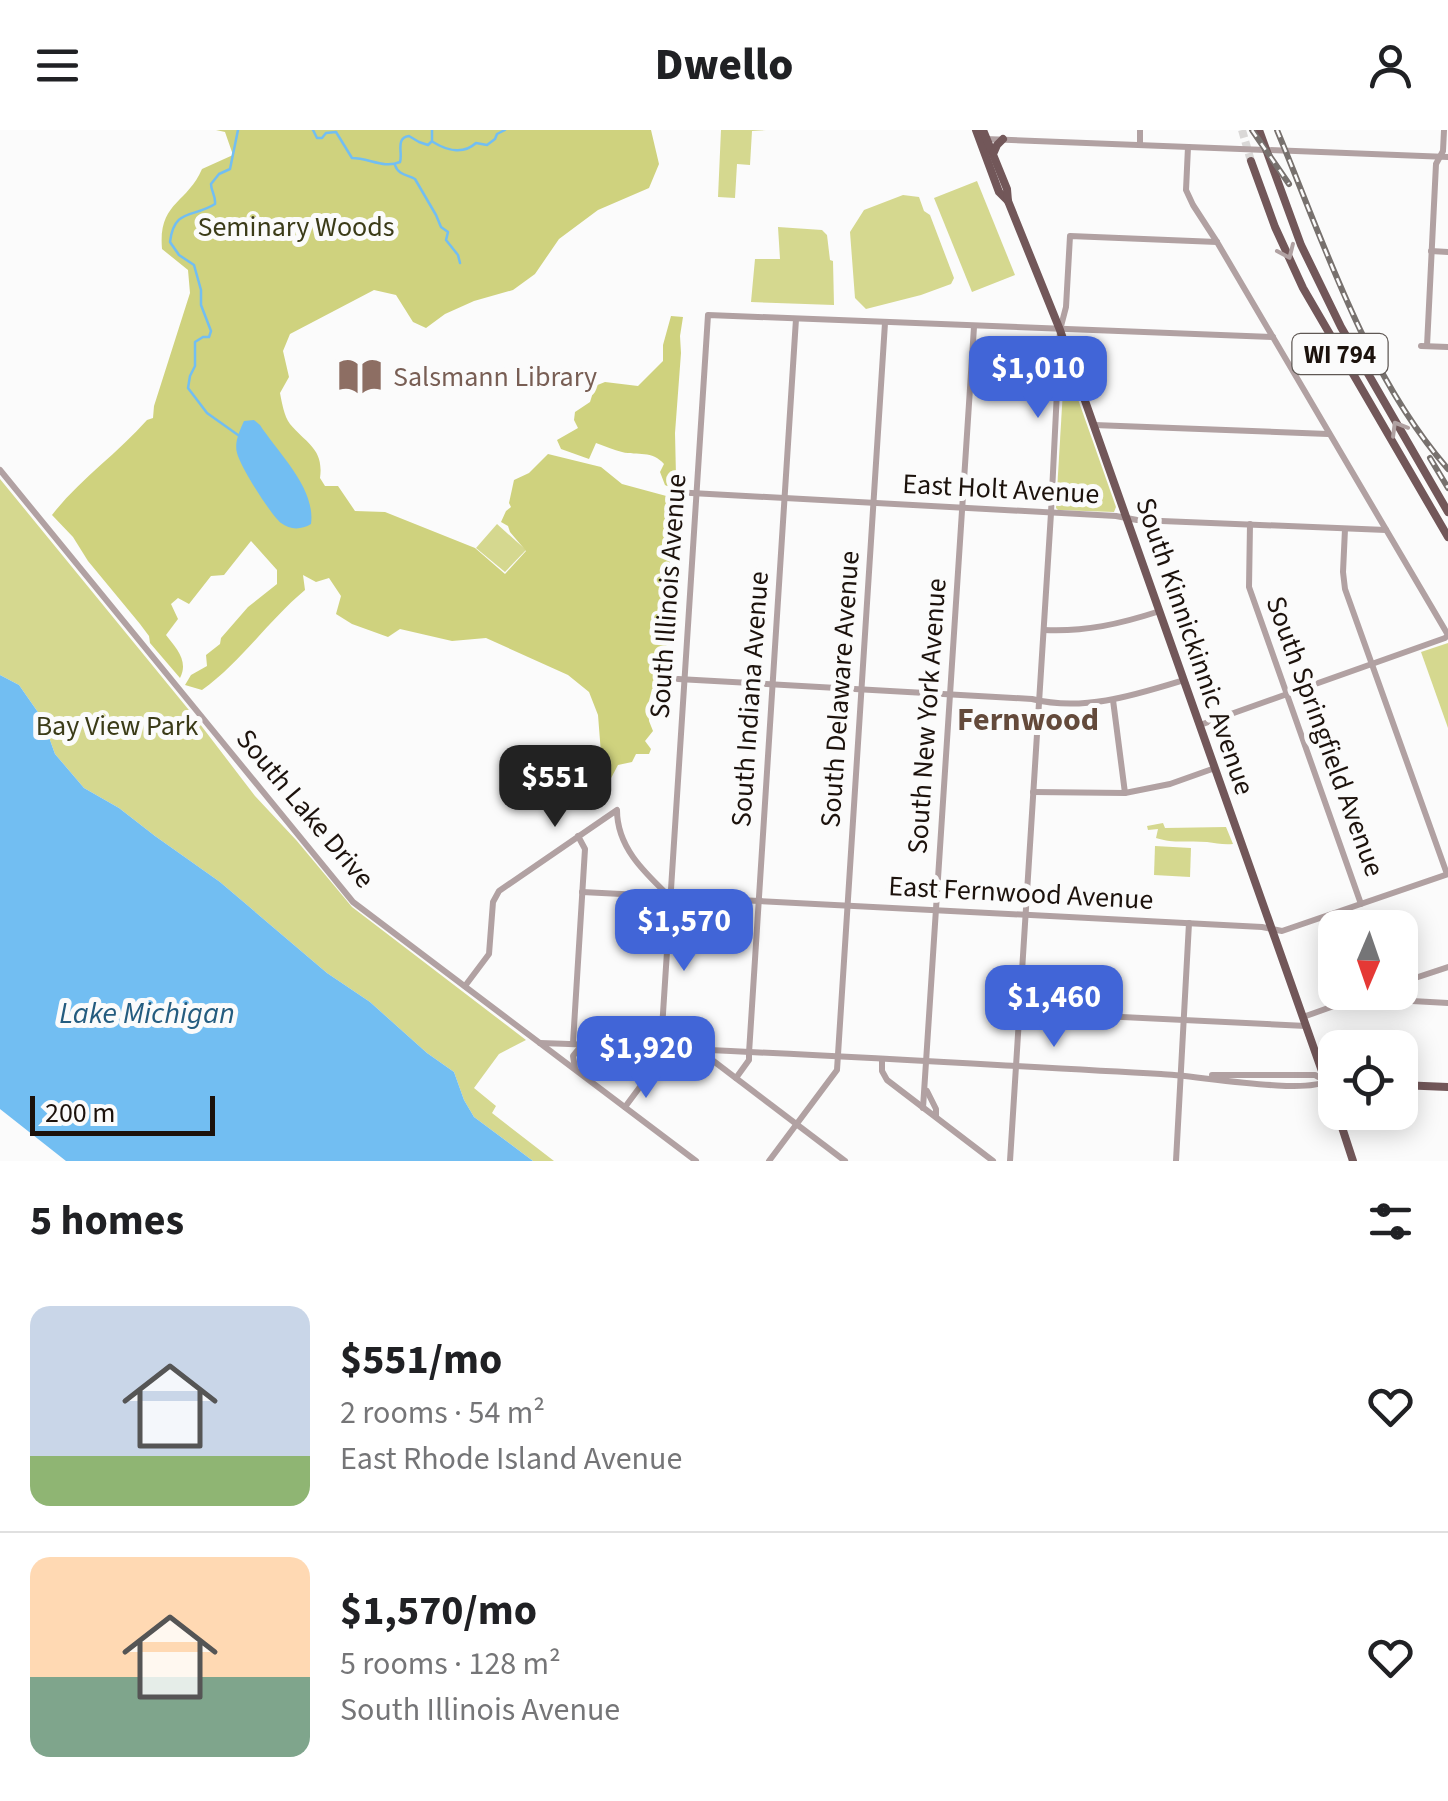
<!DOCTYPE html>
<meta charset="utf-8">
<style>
body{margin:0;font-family:"Source Sans 3",sans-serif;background:#f2f2f2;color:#202124;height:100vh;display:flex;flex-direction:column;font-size:38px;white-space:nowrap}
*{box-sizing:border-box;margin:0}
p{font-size:32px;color:#757577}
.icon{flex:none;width:55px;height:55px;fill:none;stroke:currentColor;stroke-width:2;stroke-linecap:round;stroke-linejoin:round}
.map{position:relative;height:1031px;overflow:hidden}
.sheet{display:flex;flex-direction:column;background:#fff;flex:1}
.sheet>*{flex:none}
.needle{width:65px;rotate:182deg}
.buttons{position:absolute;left:1318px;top:780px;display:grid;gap:20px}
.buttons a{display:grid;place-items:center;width:100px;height:100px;border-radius:20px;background:#fff;box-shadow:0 5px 25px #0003;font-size:50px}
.scale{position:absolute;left:30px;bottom:25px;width:185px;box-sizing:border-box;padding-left:10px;border:5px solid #1c120c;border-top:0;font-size:28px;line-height:35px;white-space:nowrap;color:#1c120c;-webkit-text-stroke:8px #fbfbfb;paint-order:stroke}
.price{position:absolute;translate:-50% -85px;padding:0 22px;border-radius:20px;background:#4165d7;color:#fff;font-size:32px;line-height:65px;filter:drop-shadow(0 2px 5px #0008)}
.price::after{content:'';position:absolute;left:50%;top:60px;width:30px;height:22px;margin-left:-15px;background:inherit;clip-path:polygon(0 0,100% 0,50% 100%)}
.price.on{background:#222;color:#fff}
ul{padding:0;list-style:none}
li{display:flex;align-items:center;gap:30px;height:250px;padding:0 30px}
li+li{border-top:2px solid #e0e0e0}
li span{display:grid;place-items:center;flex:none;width:280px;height:200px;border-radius:20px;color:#555}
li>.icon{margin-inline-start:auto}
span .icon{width:120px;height:120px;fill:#fffc;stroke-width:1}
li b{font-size:42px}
h2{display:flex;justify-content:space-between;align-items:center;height:120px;padding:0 30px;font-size:42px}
header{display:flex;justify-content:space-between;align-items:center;height:130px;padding:0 30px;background:#fff;font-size:45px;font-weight:800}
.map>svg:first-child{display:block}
</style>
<header><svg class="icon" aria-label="menu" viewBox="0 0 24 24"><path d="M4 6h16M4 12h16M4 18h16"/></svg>Dwello<svg class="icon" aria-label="person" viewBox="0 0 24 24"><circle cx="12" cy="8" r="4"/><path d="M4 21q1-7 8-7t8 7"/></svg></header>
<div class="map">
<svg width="1448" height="1031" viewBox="0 0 1448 1031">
<rect width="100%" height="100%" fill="#fbfbfb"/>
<g fill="#d5d88f">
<path d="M721,0H766L752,1L750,35L737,34L735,68L718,67Z"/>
<path d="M977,51L1015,145L972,162L934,68Z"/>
<path d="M903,65L919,67L924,81L930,85L954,148L951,154L921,165L866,179L855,168L850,102L864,80Z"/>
<path d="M778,97L822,100L827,105L830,130L833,131L834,175L751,172L755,129H780Z"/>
<path d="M1070,253L1073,255L1116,377L1114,382L1058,380L1056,378L1063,260Z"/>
<path d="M0,349L193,585L255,666L297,711L352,777L526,910L499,924L474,958L496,976L492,983L554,1031H533L474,987L464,970L454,942L427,923L370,872L327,843L220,752L155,706L119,678L84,658L55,624L42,588L19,555L0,545Z"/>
<path d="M497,394L526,420L505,442L476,418Z"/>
<path d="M1448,513V598L1421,522Z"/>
<path d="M1163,693L1165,698L1226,697L1233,714C1223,715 1216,713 1207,712C1188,710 1175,714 1156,708L1158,699L1148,700L1147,696Z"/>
<path d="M1155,716L1191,718L1190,747L1154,745Z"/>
</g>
<g fill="#cfd27e">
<path d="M216,0H651L659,34L649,58L598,80L559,109L535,144L513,160L474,171L445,184L426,198L413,192L396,165L374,160L290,204L283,221L289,247L280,263C282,273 284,286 290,294C307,314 324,319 320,348L325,356H338L355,381L385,382L475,418L505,444L526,421L510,402L508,396L501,392L506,381L511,377L509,373L514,350L529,343L548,324L601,337L622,354L670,367V464L666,523L661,552L652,559L648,575L649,591L653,601L645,611L651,619L649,624H636L632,632L618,635L610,650L595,652L602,636L598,585L589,562L568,545L486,508L452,511L400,499L388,507L352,494L336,484L341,466L329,448L316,452L303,445L305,460C268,491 241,532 202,560L185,555L191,545L207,536L206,525L220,514L221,508L248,477L277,454V440L251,411L224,445L211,446L189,474L178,468L171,474L178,489L166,505C176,518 189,531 180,548L150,513L149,506L140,494L88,431L73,407L52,385C78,351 118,323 147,290L153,288L154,276L190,163L188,140L162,119C158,72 187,74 202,39L233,25L225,2Z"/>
<path d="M671,186L683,187L680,206L681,223L675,303L676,346L671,358L665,355L660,342L664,334C652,320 638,326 622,322C614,320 605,316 596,313L589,329L561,319L557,310L578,298L574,290L575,282L590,272L595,256L605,252L638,256L663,231V215Z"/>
</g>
<g fill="#72bef2">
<path d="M254,290L260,295C278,323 316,358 311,394C301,400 290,400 281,393C270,384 240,336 237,323C234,312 240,300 244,291Z"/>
<path d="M0,545L19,555L42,588L55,624L84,658L119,678L155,706L220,752L327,843L370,872L427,923L454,942L464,970L474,987L533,1031H66L0,979Z"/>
</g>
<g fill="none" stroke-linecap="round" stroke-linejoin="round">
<g stroke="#72bef2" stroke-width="2.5">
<path d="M313,0L317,8H322L326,3L336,2L352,28C369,28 384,39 400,32C403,23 395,8 409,6L419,12L428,15L432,11V0"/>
<path d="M433,12C446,20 463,25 476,13L487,15L495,9L497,4L505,0"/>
<path d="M395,35C398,45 408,45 415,49L436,85L441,97L448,102L446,110L458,125L460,133"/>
<path d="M238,305L207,283L188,258L190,246L195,236V212L203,207H209L211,201L201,175V160L194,135L179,125L170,112C174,78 193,88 215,74C216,66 211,61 211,54L219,44L230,39L238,0"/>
</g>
<path stroke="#dad8d7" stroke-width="8" stroke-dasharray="8 4" stroke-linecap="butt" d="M1242,0L1251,31"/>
<g stroke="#b1a1a2" stroke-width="6">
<path d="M985,9L1448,27"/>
<path d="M1140,14V0"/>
<path d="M1188,17L1186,60L1193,75L1217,112L1448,505L1445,508L1200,595"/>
<path d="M1431,121L1448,122"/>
<path d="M1421,216L1448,217"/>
<path d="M1427,216L1436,34L1443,21L1444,0"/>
<path d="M1094,295L1328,304"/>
<path d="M0,340L353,772L696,1031"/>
<path d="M673,362L1116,386L1137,390L1386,400"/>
<path d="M1250,394L1249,457L1361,774"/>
<path d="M1345,399L1343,442L1345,459L1447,744"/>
<path d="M1044,500C1085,502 1120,494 1160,481"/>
<path d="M678,549L1032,569C1083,582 1135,565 1184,550"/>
<path d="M1113,570L1125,663"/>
<path d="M1033,662L1125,663L1170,654L1215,638"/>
<path d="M582,762L1262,797L1282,801L1448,744"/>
<path d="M1400,853L1448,837"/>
<path d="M465,856L489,824L493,772L499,761L617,680C617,717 644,742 669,766"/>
<path d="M1358,868L1448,873"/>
<path d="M1019,882L1306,896"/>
<path d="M1303,887L1373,862"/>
<path d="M540,913C747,920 954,933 1161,944C1193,945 1305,965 1326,951"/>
<path d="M573,913L585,719L578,706"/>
<path d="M699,920L845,1031"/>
<path d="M882,930V941L887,950L993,1031"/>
<path d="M575,938L573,926L582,915"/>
<path d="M1212,945H1315L1326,951"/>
<path d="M736,948L749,930V923L796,189"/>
<path d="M927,961L936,979V986"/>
<path d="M625,977L660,930L708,185L1273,207"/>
<path d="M923,978L974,197"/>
<path d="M769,1031L837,940L885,193"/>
<path d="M1010,1031L1051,383L1060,200L1066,177L1070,106L1217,112"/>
<path d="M1176,1031L1189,793"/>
</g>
<g stroke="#725759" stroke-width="8">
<path d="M976,0L999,62L1008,71L1060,200L1335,978"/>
<path d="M983,0L1007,59L1008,71"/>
<path d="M1259,0L1301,115L1341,197L1448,382"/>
<path d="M994,22L997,15L1003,9"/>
<path d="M1251,31L1275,97L1303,158L1448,407"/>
<path d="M1400,955L1448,957"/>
<path d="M1337,982L1353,1031"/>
</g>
<g stroke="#77716e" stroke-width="6">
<g id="rail">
<path d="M1252,0L1289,54"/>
<path d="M1277,0C1324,113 1366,245 1448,339"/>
<path d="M1430,328L1448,358"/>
</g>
</g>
<use href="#rail" stroke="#fbfbfb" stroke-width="2.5" stroke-dasharray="8" stroke-linecap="butt"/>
</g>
<defs><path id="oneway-chevron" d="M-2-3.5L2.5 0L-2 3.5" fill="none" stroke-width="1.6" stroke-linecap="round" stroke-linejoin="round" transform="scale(2.5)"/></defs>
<g stroke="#b0a1a2">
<use href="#oneway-chevron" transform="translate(1287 122) rotate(66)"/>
<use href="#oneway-chevron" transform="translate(1398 298) rotate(-121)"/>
</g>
<defs>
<g id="library-bare" transform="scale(3.45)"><path d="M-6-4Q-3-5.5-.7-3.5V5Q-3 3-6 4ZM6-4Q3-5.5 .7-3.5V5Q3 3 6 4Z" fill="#8d6e63" stroke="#fbfbfb" stroke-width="2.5" paint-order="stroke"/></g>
</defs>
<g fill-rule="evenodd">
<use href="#library-bare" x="360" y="246"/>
</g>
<g text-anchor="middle" stroke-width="10" stroke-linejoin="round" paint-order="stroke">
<rect fill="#fbfbfb" stroke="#5f5854" stroke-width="2.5" x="1292.5" y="204" width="95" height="40" rx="8"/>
<g font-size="25" font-weight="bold" fill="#1c120c">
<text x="1340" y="233">WI 794</text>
</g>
<g font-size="28" fill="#3b3b18" stroke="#fbfbfb">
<text x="296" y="106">Seminary Woods</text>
<text x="117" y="605">Bay View Park</text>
</g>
<g font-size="28" fill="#785e54" stroke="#fbfbfb" text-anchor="start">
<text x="393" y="256">Salsmann Library</text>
</g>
<g font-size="28" fill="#1c120c" stroke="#fbfbfb">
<text transform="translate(1001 358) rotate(3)" y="10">East Holt Avenue</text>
<text transform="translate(667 466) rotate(-86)" y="10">South Illinois Avenue</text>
<text transform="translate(1196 516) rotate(71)" y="10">South Kinnickinnic Avenue</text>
<text transform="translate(839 559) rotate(-86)" y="10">South Delaware Avenue</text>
<text transform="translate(749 569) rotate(-86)" y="10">South Indiana Avenue</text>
<text transform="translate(926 586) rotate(-86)" y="10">South New York Avenue</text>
<text transform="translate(1326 606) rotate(70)" y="10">South Springfield Avenue</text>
<text transform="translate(306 678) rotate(50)" y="10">South Lake Drive</text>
<text transform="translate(1021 762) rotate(3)" y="10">East Fernwood Avenue</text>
</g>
<g font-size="30" font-style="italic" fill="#245c7f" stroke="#fbfbfb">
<text x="147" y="893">Lake Michigan</text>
</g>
<g font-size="32" font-weight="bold" fill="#644a3b" stroke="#fbfbfb">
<text x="1028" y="600">Fernwood</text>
</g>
</g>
</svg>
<div class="buttons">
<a><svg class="needle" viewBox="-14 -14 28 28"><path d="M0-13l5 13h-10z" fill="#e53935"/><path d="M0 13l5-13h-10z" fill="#757577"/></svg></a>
<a><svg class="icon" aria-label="locate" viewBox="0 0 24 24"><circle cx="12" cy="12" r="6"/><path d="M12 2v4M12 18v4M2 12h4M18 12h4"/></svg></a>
</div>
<div class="scale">200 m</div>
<b class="price" style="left:1038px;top:291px">$1,010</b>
<b class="price on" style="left:555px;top:700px">$551</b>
<b class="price" style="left:684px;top:844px">$1,570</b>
<b class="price" style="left:1054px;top:920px">$1,460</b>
<b class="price" style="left:646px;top:971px">$1,920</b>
</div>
<section class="sheet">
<h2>5 homes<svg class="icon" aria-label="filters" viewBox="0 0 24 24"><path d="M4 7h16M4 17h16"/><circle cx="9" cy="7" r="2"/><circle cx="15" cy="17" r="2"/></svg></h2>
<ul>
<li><span style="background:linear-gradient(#c9d6e8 75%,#8fb573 0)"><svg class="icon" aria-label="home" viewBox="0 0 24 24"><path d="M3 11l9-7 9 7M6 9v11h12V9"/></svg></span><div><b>$551/mo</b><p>2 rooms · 54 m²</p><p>East Rhode Island Avenue</p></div><svg class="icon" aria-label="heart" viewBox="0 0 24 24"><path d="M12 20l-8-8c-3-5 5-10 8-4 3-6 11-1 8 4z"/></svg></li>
<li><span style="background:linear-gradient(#ffd9b3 60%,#7fa58c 0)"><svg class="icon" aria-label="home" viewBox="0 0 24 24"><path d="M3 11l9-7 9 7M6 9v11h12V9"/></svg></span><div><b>$1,570/mo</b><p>5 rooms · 128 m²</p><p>South Illinois Avenue</p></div><svg class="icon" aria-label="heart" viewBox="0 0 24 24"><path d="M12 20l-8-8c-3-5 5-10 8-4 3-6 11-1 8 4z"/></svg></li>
</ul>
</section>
